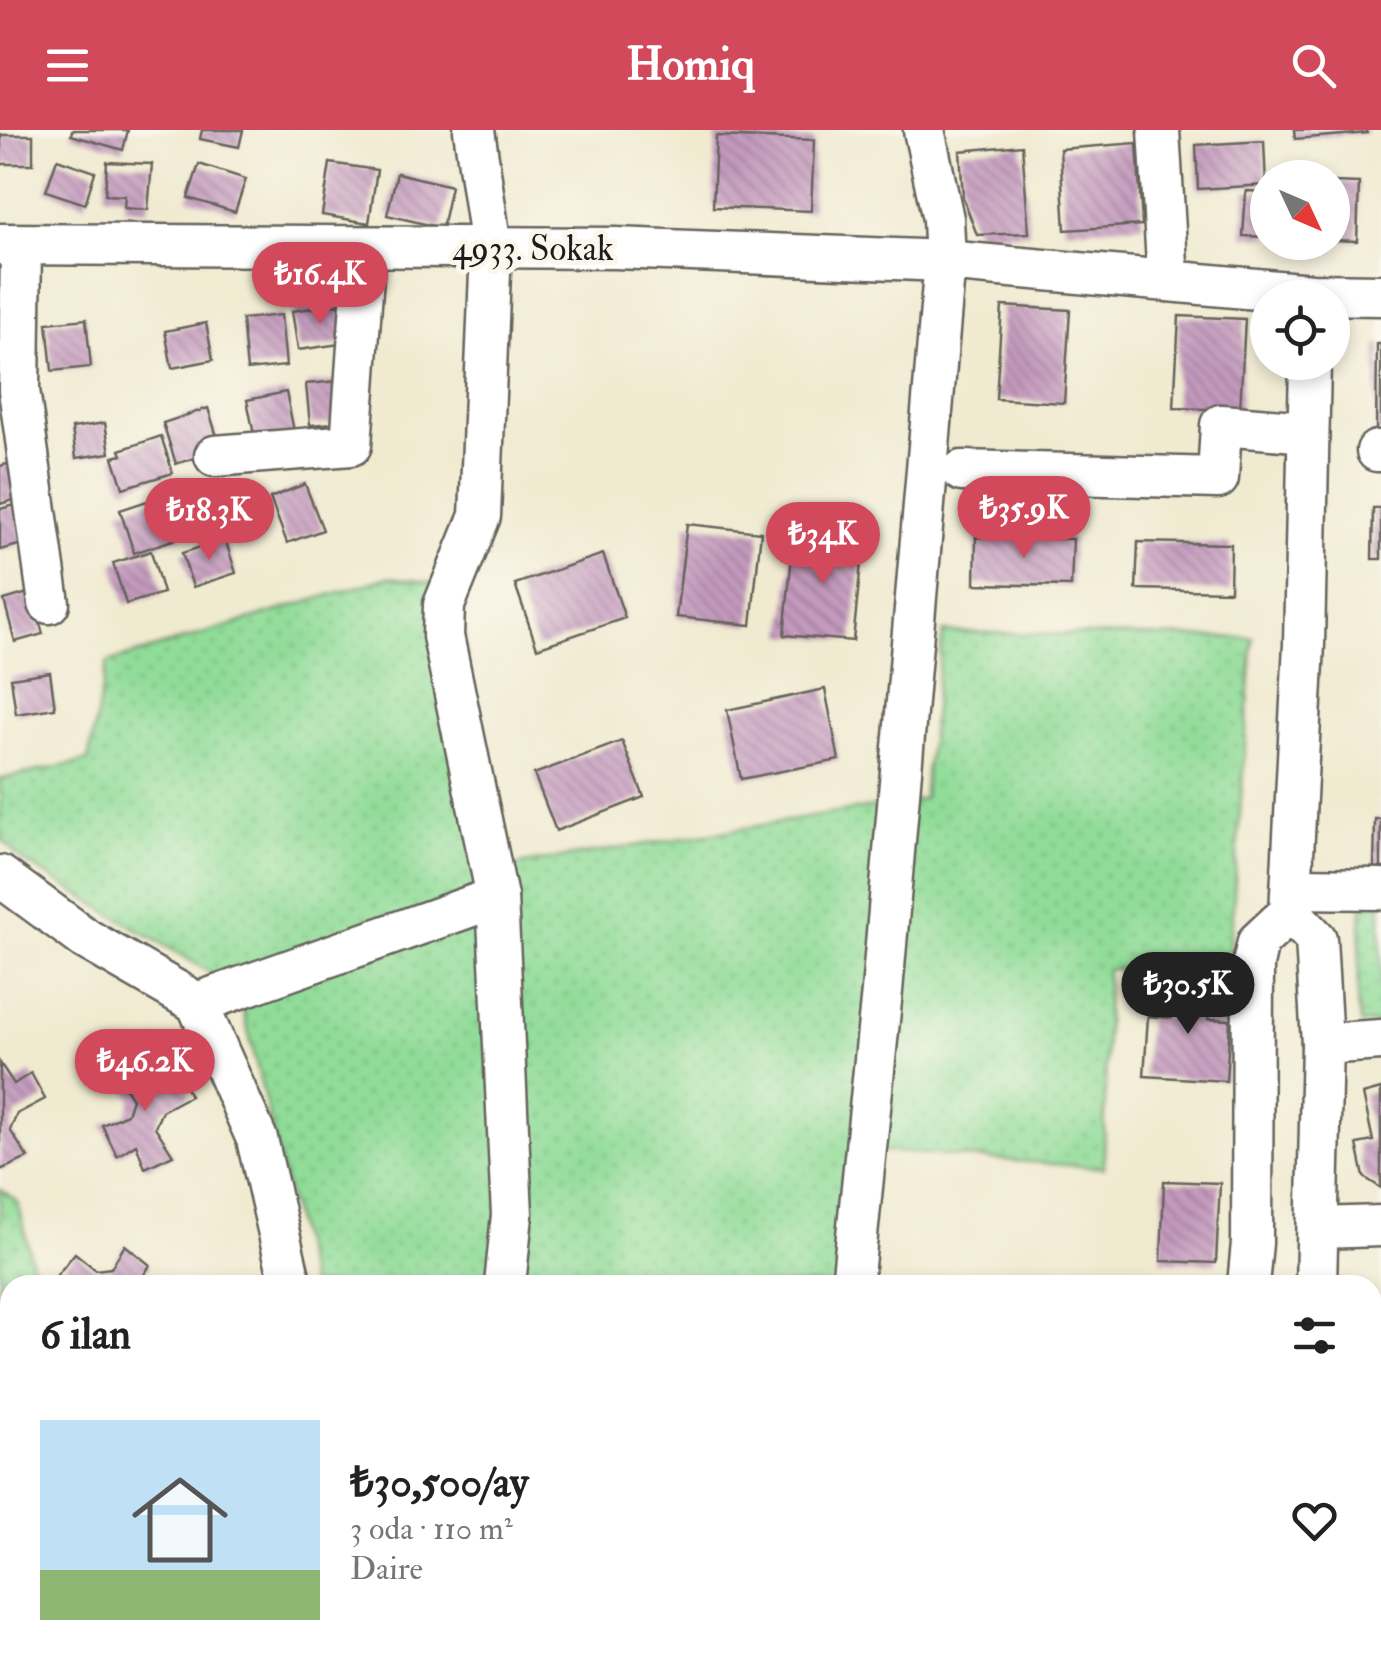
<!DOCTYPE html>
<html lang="tr">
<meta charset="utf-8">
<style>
body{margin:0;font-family:"IM FELL Double Pica",serif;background:#f6f6f6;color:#222;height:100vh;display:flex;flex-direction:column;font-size:38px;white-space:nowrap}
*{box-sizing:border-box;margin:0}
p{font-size:32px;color:#767676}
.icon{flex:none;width:55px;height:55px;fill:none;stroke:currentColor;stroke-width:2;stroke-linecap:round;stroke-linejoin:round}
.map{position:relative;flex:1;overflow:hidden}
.drawer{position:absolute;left:0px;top:1145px;width:1382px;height:392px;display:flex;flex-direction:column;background:#fff;border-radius:30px 30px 0 0;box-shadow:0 5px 15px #0003}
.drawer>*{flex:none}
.needle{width:65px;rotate:134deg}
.buttons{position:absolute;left:1250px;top:30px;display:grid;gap:20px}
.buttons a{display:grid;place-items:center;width:100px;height:100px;border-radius:50%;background:#fff;box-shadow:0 5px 15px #0003;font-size:50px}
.price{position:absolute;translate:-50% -85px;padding:0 22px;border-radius:35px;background:#d1495b;color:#fff;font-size:32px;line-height:65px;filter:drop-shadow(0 2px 5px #0008)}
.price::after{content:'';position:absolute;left:50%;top:60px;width:30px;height:22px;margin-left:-15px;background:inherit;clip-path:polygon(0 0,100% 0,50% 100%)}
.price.selected{background:#222;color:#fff}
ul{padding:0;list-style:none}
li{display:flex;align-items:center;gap:30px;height:250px;padding:0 40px}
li+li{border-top:2px solid #e0e0e0}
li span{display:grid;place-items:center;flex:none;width:280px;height:200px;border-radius:0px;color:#555}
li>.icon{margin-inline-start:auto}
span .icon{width:120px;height:120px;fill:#fffc;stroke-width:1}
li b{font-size:42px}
h2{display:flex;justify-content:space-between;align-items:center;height:120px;padding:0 40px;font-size:42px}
header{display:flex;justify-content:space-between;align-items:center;height:130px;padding:0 40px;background:#d1495b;color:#fff;font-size:45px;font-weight:700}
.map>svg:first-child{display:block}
.grass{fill:url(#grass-dots);stroke:#567c5a;stroke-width:2.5}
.building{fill:url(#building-back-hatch)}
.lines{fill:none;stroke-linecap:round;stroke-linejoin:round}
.minor-casing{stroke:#66645b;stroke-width:45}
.minor{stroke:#fff;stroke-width:40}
.labels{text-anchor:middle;stroke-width:10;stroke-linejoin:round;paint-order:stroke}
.street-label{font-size:35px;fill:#1c1c1c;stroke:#fbf7ec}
</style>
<header><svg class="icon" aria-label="menu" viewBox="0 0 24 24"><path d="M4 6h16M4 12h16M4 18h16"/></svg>Homiq<svg class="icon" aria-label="search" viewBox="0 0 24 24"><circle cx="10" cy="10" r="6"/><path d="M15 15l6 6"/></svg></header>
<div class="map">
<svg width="1381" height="1537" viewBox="0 0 1381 1537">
<defs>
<pattern id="grass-dots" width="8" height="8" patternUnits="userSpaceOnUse" patternTransform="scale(2.5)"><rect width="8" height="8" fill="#90dc98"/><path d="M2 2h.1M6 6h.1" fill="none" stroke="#7cbc82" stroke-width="1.8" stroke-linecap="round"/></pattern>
<pattern id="building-back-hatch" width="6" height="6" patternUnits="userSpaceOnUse" patternTransform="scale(2.5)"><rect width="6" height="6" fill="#c49abe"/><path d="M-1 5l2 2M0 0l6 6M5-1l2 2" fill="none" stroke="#9e7d9a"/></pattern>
</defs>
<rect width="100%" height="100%" fill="#fbf7ec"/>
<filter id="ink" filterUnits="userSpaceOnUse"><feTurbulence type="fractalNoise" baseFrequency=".01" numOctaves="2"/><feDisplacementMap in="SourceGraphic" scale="20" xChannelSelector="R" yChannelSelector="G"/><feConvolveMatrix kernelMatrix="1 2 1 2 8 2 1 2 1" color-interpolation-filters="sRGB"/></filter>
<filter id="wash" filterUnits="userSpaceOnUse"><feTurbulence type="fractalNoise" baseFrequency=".0048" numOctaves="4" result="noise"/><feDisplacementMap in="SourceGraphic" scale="40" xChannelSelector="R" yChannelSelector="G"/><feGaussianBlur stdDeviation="2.25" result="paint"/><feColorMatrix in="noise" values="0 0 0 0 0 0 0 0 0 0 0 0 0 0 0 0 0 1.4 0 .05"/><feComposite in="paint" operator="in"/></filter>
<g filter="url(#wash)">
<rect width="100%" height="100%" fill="#f0ead0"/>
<g class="grass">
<polygon points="389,447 458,456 493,739 923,669 943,502 1253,508 1228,845 1107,839 1104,1038 872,1020 855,1155 310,1155 238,859 21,730 0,707 0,649 88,631 107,533"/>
<polygon points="1381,772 1381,893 1361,894 1357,875 1362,777"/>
<polygon points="0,1059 18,1072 37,1155 10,1155 10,1281 0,1287"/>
<polygon points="335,1528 472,1528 471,1537 245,1537"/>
</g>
<g id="blocks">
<g class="building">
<polygon points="72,0 128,0 123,20 71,5"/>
<polygon points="202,0 243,0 239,17 200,9"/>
<polygon points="1294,0 1367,0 1367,3 1295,9"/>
<rect x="1" y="5" width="32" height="29"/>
<polygon points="716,6 814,10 811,81 713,77"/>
<polygon points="1264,11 1266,55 1198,59 1196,15"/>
<polygon points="1137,13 1142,95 1065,100 1060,19"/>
<polygon points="1022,15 1029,103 977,105 963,68 960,21"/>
<polygon points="57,29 95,42 85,74 46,61"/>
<polygon points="107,32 152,34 148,80 124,78 125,66 105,65"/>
<polygon points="330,33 377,40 369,93 322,85"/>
<polygon points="199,34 246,49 235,82 188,68"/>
<polygon points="397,43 451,56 442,98 387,85"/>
<polygon points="1332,52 1359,53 1357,111 1332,110"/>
<polygon points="1246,61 1268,62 1268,107 1243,106"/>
<polygon points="342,174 347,213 298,220 292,181"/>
<polygon points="1002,176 1070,180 1064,273 996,269"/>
<polygon points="281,185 286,236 247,240 242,189"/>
<polygon points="1179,186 1245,189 1240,280 1174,278"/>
<polygon points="86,189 91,237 52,241 47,193"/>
<polygon points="206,193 213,230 172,238 165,201"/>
<polygon points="1377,214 1381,214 1381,305 1376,305"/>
<polygon points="339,251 344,292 310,295 306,254"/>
<polygon points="286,262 296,311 257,319 247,270"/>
<polygon points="208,278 221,319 176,334 163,293"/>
<polygon points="105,293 110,323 76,328 72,298"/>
<polygon points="161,306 173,343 123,358 113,327 122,325 120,320"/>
<polygon points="15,332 24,367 0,374 0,336"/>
<polygon points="305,354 323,400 287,413 270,368"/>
<polygon points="168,364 182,407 134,423 120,380"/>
<polygon points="23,373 33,411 0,420 0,379"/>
<polygon points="1373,378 1381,378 1381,429 1372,429"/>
<polygon points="687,394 761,402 751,495 676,487"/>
<polygon points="795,395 820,397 819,409 863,413 853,511 784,505"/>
<polygon points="976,407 1073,409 1071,456 975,454"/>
<polygon points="225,409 236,443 193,457 182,423"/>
<polygon points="1138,412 1231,414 1230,461 1136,459"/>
<polygon points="151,421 163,463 126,474 113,433"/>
<polygon points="603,424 625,488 537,518 515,454"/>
<polygon points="31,462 43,504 15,512 4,470"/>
<polygon points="50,542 55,578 16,584 11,548"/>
<polygon points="825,559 839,630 741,649 727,580"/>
<polygon points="622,611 644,667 556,701 534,644"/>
<polygon points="1375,689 1381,689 1381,741 1374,741"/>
<polygon points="1174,847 1211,849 1208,889 1230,890 1226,951 1144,946 1148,886 1172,888"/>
<polygon points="147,932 159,952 177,940 190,966 162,981 155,997 173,1025 145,1038 136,1014 117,1026 102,995 127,984 132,969 118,947"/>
<polygon points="0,933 14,954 31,943 45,969 17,984 10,1000 28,1028 0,1040"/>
<polygon points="1381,959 1381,1058 1364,1047 1357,1014 1373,1011 1363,964"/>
<polygon points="1164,1051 1220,1053 1216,1133 1161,1131"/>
<polygon points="125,1115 150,1135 138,1155 62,1155 53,1150 75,1123 96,1140 111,1138"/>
<polygon points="562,1528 609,1528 610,1537 518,1537"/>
<polygon points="653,1528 751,1528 752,1537 654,1537"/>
</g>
</g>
</g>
<g filter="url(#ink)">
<use href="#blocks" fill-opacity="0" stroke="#66645b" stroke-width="2.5"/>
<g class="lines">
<g class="minor-casing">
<g id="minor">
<polyline points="1159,0 1168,151"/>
<polyline points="0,114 615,118 945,131 943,89 924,0"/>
<polyline points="21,116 19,260 49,473"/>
<polyline points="1377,321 1381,321"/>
<polyline points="215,326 351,315 365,117"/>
<polyline points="962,341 1218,348 1221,295 1308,302"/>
<polyline points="0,746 86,809 197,873 257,1009 291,1155"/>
<polyline points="1292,758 1381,759"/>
<polyline points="497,767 512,1085 505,1155"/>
<polyline points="1290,782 1316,809 1322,914 1316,1155"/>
<polyline points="197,873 497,767 443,506 444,475 480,386 491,118 474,0"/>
<polyline points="1322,914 1381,910"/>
<polyline points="1319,1098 1381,1096"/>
<polyline points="852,1155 882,861 945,131 1312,164 1381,165"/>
<polyline points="1248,1155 1252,1113 1253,834 1258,812 1290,782 1304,514 1310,232"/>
<polyline points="1372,1373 1381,1372"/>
<polyline points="0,1425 10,1440"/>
<polyline points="475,1528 476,1537"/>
<polyline points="22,1537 87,1528"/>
<polyline points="808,1537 809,1528"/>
<polyline points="1245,1537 1246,1528"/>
</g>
</g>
<use href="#minor" class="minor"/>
</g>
</g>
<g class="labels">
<g class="street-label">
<text x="533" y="130">4933. Sokak</text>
</g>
</g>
</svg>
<div class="buttons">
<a><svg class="needle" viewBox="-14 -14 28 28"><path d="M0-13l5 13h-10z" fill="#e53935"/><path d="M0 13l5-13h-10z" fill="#767676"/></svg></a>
<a><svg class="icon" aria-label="locate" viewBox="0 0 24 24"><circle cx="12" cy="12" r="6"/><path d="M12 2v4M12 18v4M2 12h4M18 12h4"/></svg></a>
</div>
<b class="price" style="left:320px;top:197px">₺16.4K</b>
<b class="price" style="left:1024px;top:431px">₺35.9K</b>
<b class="price" style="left:209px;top:433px">₺18.3K</b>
<b class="price" style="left:823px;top:457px">₺34K</b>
<b class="price selected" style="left:1188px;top:907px">₺30.5K</b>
<b class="price" style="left:145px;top:984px">₺46.2K</b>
<section class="drawer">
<h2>6 ilan<svg class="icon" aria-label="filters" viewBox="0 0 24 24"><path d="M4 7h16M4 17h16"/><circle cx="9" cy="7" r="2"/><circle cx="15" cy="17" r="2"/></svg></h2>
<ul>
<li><span style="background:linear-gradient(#bfe0f5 75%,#8fb573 0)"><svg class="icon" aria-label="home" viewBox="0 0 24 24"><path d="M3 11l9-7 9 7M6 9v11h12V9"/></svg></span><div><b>₺30,500/ay</b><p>3 oda · 110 m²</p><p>Daire</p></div><svg class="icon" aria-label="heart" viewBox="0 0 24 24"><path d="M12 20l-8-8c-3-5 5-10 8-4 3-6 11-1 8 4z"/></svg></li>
</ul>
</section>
</div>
